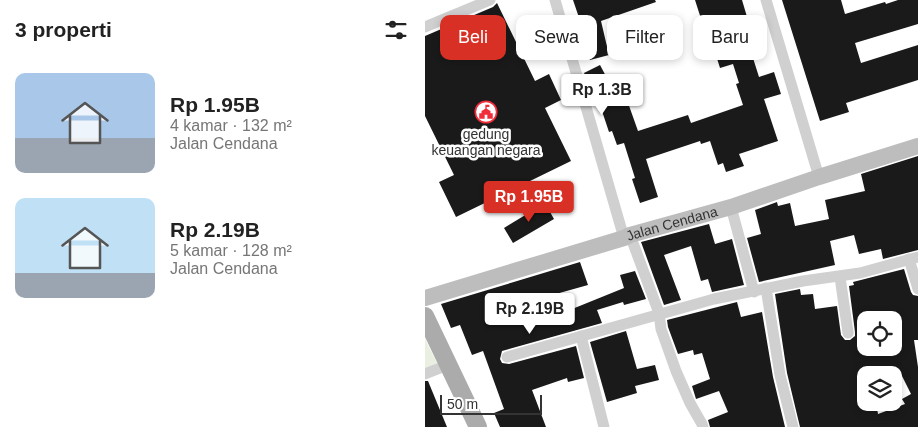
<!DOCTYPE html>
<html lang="id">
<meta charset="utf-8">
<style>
body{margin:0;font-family:Helvetica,sans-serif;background:#f6f6f6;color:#222;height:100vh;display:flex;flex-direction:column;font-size:19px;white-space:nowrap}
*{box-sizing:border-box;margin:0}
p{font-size:16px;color:#767676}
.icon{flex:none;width:28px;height:28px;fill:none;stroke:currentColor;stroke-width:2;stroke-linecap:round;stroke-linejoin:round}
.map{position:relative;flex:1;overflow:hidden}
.details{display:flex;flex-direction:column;background:#fff;width:425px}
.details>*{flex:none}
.hud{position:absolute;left:15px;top:15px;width:402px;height:45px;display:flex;gap:10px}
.fabs{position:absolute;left:432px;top:311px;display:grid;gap:10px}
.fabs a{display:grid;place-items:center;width:45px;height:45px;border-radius:10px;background:#fff;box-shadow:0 2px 8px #0003;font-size:25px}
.scale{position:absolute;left:15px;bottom:12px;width:102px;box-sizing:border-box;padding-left:5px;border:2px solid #333;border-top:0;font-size:14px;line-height:18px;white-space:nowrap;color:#333;-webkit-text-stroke:4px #fff;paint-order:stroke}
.price{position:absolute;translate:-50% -42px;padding:0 11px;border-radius:5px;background:#fff;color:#222;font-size:16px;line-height:32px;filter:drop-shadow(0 1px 2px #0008)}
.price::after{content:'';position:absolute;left:50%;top:30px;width:15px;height:11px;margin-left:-8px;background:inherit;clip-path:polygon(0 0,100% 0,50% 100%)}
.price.on{background:#d93025;color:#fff}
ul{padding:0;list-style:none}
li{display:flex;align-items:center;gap:15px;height:125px;padding:0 15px}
li span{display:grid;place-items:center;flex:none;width:140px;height:100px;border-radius:10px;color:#555}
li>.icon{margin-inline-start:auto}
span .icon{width:60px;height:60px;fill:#fffc;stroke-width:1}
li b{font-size:21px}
h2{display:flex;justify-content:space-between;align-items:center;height:60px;padding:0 15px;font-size:21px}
.chip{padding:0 18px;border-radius:10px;background:#fff;box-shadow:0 2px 8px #0003;font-size:18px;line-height:45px}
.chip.on{background:#d93025;color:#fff}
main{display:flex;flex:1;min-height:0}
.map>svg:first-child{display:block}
.green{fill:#e9f0e1}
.building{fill:#1a1a1a;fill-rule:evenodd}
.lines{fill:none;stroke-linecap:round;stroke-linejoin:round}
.minor{stroke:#d0d0d0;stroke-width:11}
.secondary{stroke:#bdbdbd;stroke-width:16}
.primary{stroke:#ababab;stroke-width:18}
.labels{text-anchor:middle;stroke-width:5;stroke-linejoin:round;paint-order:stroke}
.poi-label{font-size:14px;fill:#333;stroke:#fff}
.street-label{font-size:14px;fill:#333;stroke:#fff}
</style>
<main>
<section class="details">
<h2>3 properti<svg class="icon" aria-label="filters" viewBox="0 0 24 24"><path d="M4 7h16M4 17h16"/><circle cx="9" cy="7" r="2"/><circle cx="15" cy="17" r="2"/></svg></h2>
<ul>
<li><span style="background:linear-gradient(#a9c7e8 65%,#9aa5b1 0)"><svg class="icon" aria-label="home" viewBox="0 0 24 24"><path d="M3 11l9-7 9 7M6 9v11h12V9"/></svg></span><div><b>Rp 1.95B</b><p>4 kamar · 132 m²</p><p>Jalan Cendana</p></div></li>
<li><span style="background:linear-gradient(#bfe0f5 75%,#9aa5b1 0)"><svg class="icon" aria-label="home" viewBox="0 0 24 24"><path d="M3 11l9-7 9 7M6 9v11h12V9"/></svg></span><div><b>Rp 2.19B</b><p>5 kamar · 128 m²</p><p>Jalan Cendana</p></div></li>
</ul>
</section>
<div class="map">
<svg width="493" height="427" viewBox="0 0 493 427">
<rect width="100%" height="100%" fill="#fff"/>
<polygon class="green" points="0,339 14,367 0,373"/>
<g class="building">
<polygon points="148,0 230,0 231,2 176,21 184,55 165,60 160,45 163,44"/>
<polygon points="270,0 317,0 328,37 322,39 334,77 349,72 356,94 339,99 353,141 314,154 319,166 301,172 298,163 293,165 285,141 276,144 275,141 221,159 233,197 215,203 207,179 210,178 199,143 192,145 187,131 184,132 176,108 202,100 213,131 263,115 266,123 318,105 311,84 314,83 308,64 295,68 289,49 286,50"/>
<polygon points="357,0 416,0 420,14 460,2 461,4 473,0 493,0 493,24 430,43 436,63 493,45 493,80 421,103 424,112 395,121"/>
<polygon points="72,3 110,81 124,74 136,100 120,108 146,161 31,217 14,182 29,175 0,116 0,36 68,7"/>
<polygon points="175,65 183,80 166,88 159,73"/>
<polygon points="493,156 493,250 458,259 456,249 434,254 429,235 405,241 410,265 334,282 322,238 336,234 330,210 352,202 353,206 365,203 370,226 404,219 400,200 440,191 436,174"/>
<polygon points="120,203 129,219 88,243 79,228"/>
<polygon points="284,224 290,244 307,239 319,285 287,292 283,279 276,281 266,246 239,255 256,300 239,305 216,242"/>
<polygon points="155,262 163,285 113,299 120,320 199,288 195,275 210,271 221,299 199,305 198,302 172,310 177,323 77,351 75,359 77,363 84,364 151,346 159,378 143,382 142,378 107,390 121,427 75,427 69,413 79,409 58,351 47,355 35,325 26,328 16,304"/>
<path d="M479,269L486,292L488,295L493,296V340H489L493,367V427H375L362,373L350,294L375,289L376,295L388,294L390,309L412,306L416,335L420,340H425L430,336V332L424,286L429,285L428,282ZM441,320H469V348H441ZM474,370L486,394L477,399L480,404L453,414L451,402H441V375H456Z"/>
<polygon points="312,302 316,317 337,312 348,377 360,427 285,427 283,420 303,412 294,391 271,399 267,386 285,379 277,353 269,355 268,350 253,354 243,327 242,320"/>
<polygon points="201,331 212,369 230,365 234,380 210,386 212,393 182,402 165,342"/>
<polygon points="0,381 3,381 22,427 0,427"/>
</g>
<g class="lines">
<g class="minor">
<polyline points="130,0 199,238"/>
<polyline points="341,0 394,177"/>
<polyline points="0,27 65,0"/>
<polyline points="306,207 329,292"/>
<polyline points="205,235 234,313 236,329 251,371 265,403 277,424 278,427"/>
<polyline points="484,259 493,289"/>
<polyline points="415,277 423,333"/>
<polyline points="341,288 355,375 368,427"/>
<polyline points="156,336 179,427"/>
<polyline points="82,357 289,299 378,281 435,273 493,257"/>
<polyline points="0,374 23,365"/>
</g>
<path class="secondary" id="s1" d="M0,298L199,238L205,235L306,207L394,177L493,146"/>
<polyline class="primary" points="0,316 53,427"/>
</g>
<defs>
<g id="civic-ring" transform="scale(1.125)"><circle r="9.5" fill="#fff" stroke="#f22d3a" stroke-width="1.5"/><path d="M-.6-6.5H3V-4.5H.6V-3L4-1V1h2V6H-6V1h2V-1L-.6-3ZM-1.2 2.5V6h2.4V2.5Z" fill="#f22d3a"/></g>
</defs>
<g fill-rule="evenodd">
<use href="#civic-ring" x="61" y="112"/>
</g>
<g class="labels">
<g class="poi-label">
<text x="61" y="139">gedung<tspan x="61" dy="16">keuangan negara</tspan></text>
</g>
<g class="street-label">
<text dy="5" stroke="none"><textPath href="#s1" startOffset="258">Jalan Cendana</textPath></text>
</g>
</g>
</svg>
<div class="fabs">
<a><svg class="icon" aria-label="locate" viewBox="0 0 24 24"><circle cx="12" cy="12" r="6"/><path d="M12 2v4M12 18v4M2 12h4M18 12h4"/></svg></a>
<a><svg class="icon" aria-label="layers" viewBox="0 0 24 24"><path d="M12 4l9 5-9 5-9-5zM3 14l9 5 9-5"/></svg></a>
</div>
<div class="scale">50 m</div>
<b class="price" style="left:177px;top:116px">Rp 1.3B</b>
<b class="price on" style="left:104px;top:223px">Rp 1.95B</b>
<b class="price" style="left:105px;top:335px">Rp 2.19B</b>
<div class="hud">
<a class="chip on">Beli</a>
<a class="chip">Sewa</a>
<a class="chip">Filter</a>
<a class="chip">Baru</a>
</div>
</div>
</main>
